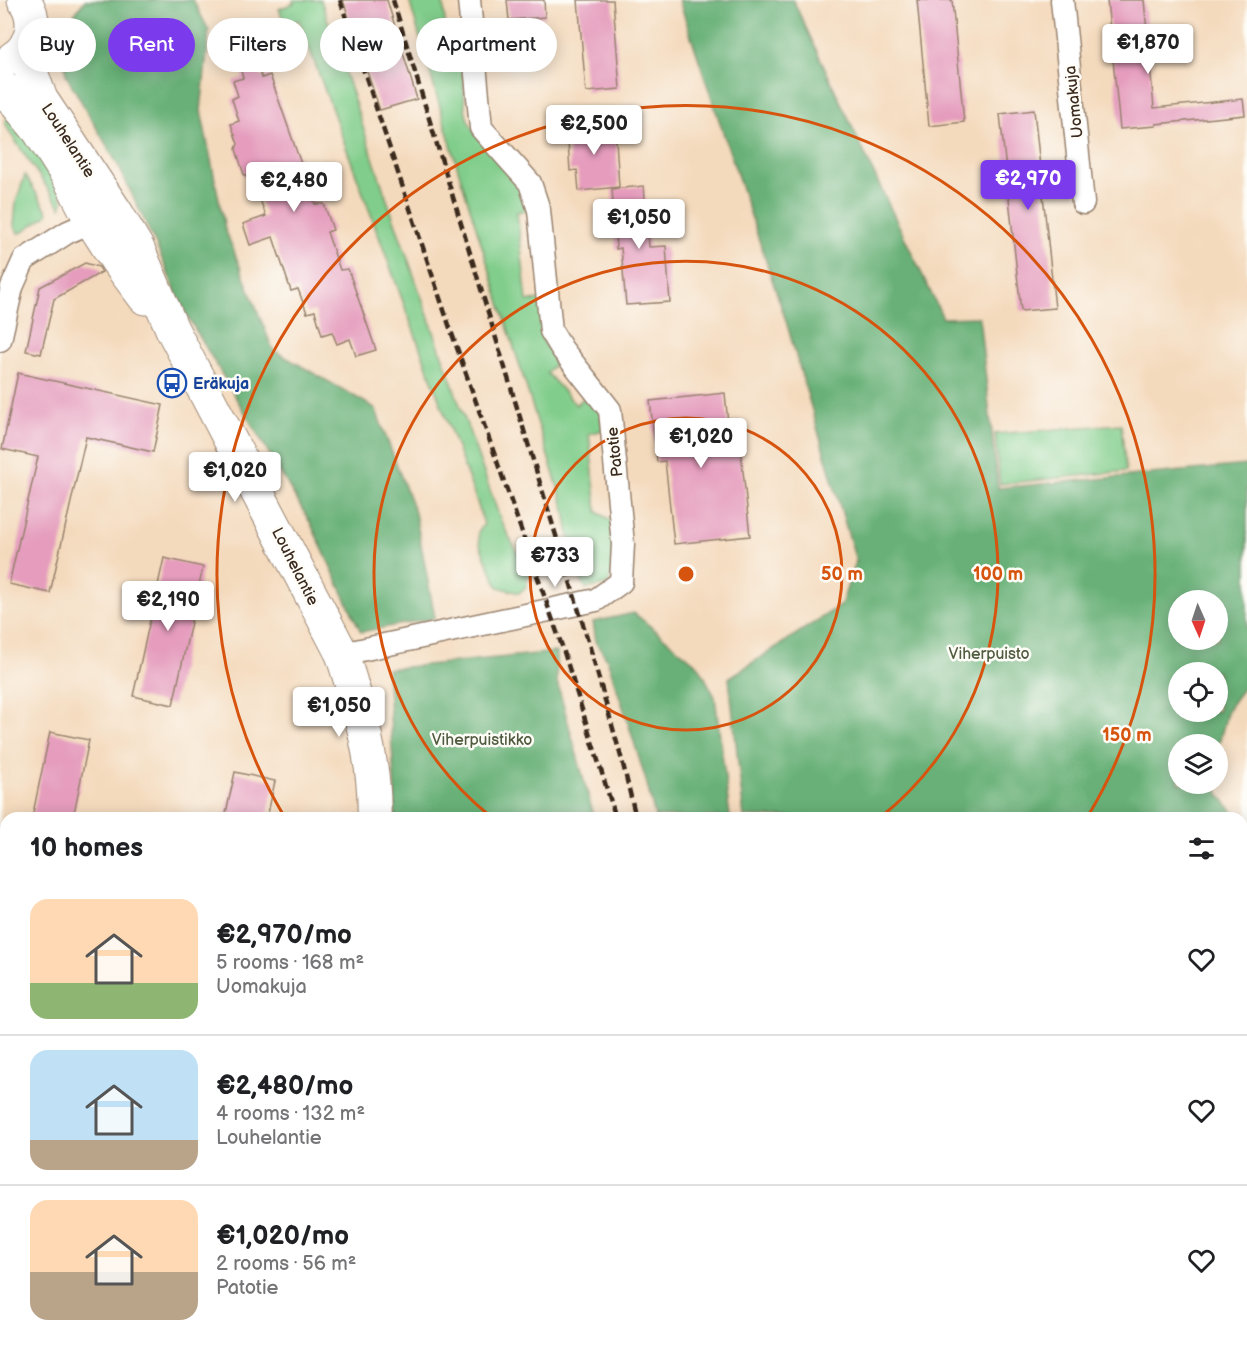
<!DOCTYPE html>
<meta charset="utf-8">
<style>
body{margin:0;font-family:"Balsamiq Sans",sans-serif;background:#f2f2f2;color:#202124;height:100vh;display:flex;flex-direction:column;font-size:22px;white-space:nowrap}
*{box-sizing:border-box;margin:0}
p{font-size:20px;color:#757577}
.icon{flex:none;width:33px;height:33px;fill:none;stroke:currentColor;stroke-width:2;stroke-linecap:round;stroke-linejoin:round}
.map{position:relative;flex:1;overflow:hidden}
.panel{position:absolute;left:0px;top:812px;width:1248px;height:536px;display:flex;flex-direction:column;background:#fff;border-radius:18px 18px 0 0;box-shadow:0 3px 15px #0003}
.panel>*{flex:none}
.top-card{position:absolute;left:18px;top:18px;width:600px;height:54px;display:flex;gap:12px}
.needle{width:39px;rotate:177deg}
.tools{position:absolute;left:1168px;top:590px;display:grid;gap:12px}
.tools a{display:grid;place-items:center;width:60px;height:60px;border-radius:50%;background:#fff;box-shadow:0 3px 15px #0003;font-size:30px}
.price{position:absolute;translate:-50% -51px;padding:0 14px;border-radius:6px;background:#fff;color:#222;font-size:20px;line-height:39px;filter:drop-shadow(0 2px 3px #0008)}
.price::after{content:'';position:absolute;left:50%;top:36px;width:18px;height:14px;margin-left:-9px;background:inherit;clip-path:polygon(0 0,100% 0,50% 100%)}
.price.current{background:#7c3aed;color:#fff}
ul{padding:0;list-style:none}
li{display:flex;align-items:center;gap:18px;height:150px;padding:0 30px}
li+li{border-top:2px solid #e0e0e0}
li span{display:grid;place-items:center;flex:none;width:168px;height:120px;border-radius:18px;color:#555}
li>.icon{margin-inline-start:auto}
span .icon{width:72px;height:72px;fill:#fffc;stroke-width:1}
li b{font-size:26px}
h2{display:flex;justify-content:space-between;align-items:center;height:72px;padding:0 30px;font-size:26px}
.chip{padding:0 21px;border-radius:27px;background:#fff;box-shadow:0 3px 15px #0003;font-size:21px;line-height:54px}
.chip.current{background:#7c3aed;color:#fff}
.map>svg:first-child{display:block}
.green{fill:#81cd8b;stroke:#5e7c54;stroke-width:1.5}
.forest{fill:#68b077;stroke:#526d4a;stroke-width:1.5;fill-rule:evenodd}
.lines{fill:none;stroke-linecap:round;stroke-linejoin:round}
.stream{stroke:#77baec;stroke-width:6}
.building{fill:#e59cbd}
.street-casing{stroke:#98826e;stroke-width:25}
.secondary-casing{stroke:#98826e;stroke-width:35}
.street{stroke:#fff;stroke-width:22}
.secondary{stroke:#fff;stroke-width:33}
.rail{stroke:#3b2a1e;stroke-width:4.5;stroke-dasharray:9 4.5;stroke-linecap:butt}
.ring{fill:none;stroke:#d7540e;stroke-width:3}
.labels{text-anchor:middle;stroke-width:5;stroke-linejoin:round;paint-order:stroke}
.street-label{font-size:16px;fill:#3b2a1e;stroke:#fdfcf7}
.transit-label{font-size:16px;font-weight:bold;fill:#164399;stroke:#fdfcf7;text-anchor:start}
.park-label{font-size:16px;fill:#505b3f;stroke:#fdfcf7}
.centre{fill:#d7540e;stroke:#fdfcf7;stroke-width:3}
.ring-label{font-size:18px;text-anchor:middle;font-weight:bold;fill:#d7540e;stroke:#fdfcf7;stroke-width:5;stroke-linejoin:round;paint-order:stroke}
</style>
<div class="map">
<svg width="1247" height="1346" viewBox="0 0 1247 1346">
<rect width="100%" height="100%" fill="#fdfcf7"/>
<filter id="ink" filterUnits="userSpaceOnUse"><feTurbulence type="fractalNoise" baseFrequency=".0167" numOctaves="2"/><feDisplacementMap in="SourceGraphic" scale="12" xChannelSelector="R" yChannelSelector="G"/><feConvolveMatrix kernelMatrix="1 2 1 2 8 2 1 2 1" color-interpolation-filters="sRGB"/></filter>
<filter id="wash" filterUnits="userSpaceOnUse"><feTurbulence type="fractalNoise" baseFrequency=".008" numOctaves="4" result="noise"/><feDisplacementMap in="SourceGraphic" scale="24" xChannelSelector="R" yChannelSelector="G"/><feGaussianBlur stdDeviation="1.35" result="paint"/><feColorMatrix in="noise" values="0 0 0 0 0 0 0 0 0 0 0 0 0 0 0 0 0 1.4 0 .05"/><feComposite in="paint" operator="in"/></filter>
<g filter="url(#wash)">
<rect width="100%" height="100%" fill="#f4dabd"/>
<g class="green">
<polygon points="293,0 321,0 386,197 501,521 529,575 526,587 519,593 498,587 480,545 478,532 484,524 477,502 299,20 285,24 279,9 294,3"/>
<path d="M409,0H443L449,64H463C464,77 463,110 468,120C483,153 521,173 529,209L517,212L527,301L541,300L544,343L556,362L547,373L576,405L587,395L599,408L603,430L589,434L597,512L611,520L616,560L608,584L586,589L574,567L565,510L461,179Z"/>
<polygon points="8,116 51,162 63,202 61,208 10,133 5,123"/>
<polygon points="25,175 48,212 47,215 19,234 14,226 16,202"/>
<polygon points="1121,424 1126,471 1000,484 995,434"/>
<polygon points="0,1036 6,1037 6,1341 74,1341 70,1346 0,1346"/>
</g>
<g class="forest">
<polygon points="85,0 193,0 209,31 201,111 225,229 273,350 375,408 415,513 435,618 361,632 310,522 183,309 157,247 119,167 66,75 63,30"/>
<path d="M679,0H793L877,180L943,318L979,317L998,488L1247,465V683L1228,709L1218,747V744H1179V783H1216L1219,794L1237,817H744L729,678L841,605L856,561L786,321ZM1179,600H1218V639H1179ZM1179,672H1218V711H1179Z"/>
<polygon points="634,613 699,666 715,697 730,817 655,817 647,784 626,716 607,659 596,642 593,622"/>
<polygon points="556,652 557,682 594,817 395,817 395,794 387,669"/>
<polygon points="1242,824 1247,830 1247,1077 1242,1078"/>
<polygon points="0,1154 6,1156 6,1341 74,1341 70,1346 0,1346"/>
</g>
<g class="lines">
<polyline class="stream" points="1242,1141 1247,1141"/>
</g>
<g id="blocks">
<g class="building">
<polygon points="343,0 387,0 417,99 380,110"/>
<polygon points="507,0 544,0 545,17 509,20"/>
<polygon points="578,0 613,0 620,89 586,92"/>
<polygon points="917,0 952,0 964,122 929,126"/>
<polygon points="1107,0 1144,0 1154,108 1243,99 1245,115 1156,124 1156,126 1120,129"/>
<polygon points="255,61 262,78 270,75 315,204 324,204 333,230 327,232 340,270 348,269 376,350 356,356 350,339 337,344 332,332 322,335 315,311 307,313 298,289 291,291 273,237 250,245 243,224 266,216 253,180 244,175 236,149 238,144 231,124 239,121 232,99 238,96 233,81 243,78 240,67"/>
<polygon points="1034,110 1055,308 1021,311 1000,114"/>
<polygon points="615,124 619,187 579,191 577,170 570,171 567,128"/>
<polygon points="644,186 649,247 666,246 670,302 626,305 621,248 616,249 612,189"/>
<polygon points="85,263 99,267 102,272 54,299 41,354 26,351 40,287"/>
<polygon points="18,373 163,405 153,452 86,437 50,593 9,584 38,457 2,449"/>
<polygon points="725,393 731,453 741,452 750,536 674,544 665,461 657,462 650,401"/>
<polygon points="164,558 203,567 173,705 133,696"/>
<polygon points="50,732 89,740 73,818 32,818"/>
<polygon points="235,772 275,781 267,818 225,818"/>
</g>
</g>
</g>
<g filter="url(#ink)">
<use href="#blocks" fill-opacity="0" stroke="#98826e" stroke-width="1.5"/>
<g class="lines">
<g class="street-casing">
<g id="street">
<polyline points="1062,0 1083,203"/>
<polyline points="0,340 12,287 24,260 68,232 103,217"/>
<polyline points="342,654 596,600 621,582 623,544 610,410 562,349 551,331 539,210 530,183 481,128 469,0"/>
<polyline points="1242,1250 1247,1259"/>
<polyline points="860,1341 862,1346"/>
<polyline points="454,1346 459,1341"/>
</g>
</g>
<g class="secondary-casing">
<g id="secondary">
<path d="M27,43V61L41,99L116,212L138,249L172,329L342,654C359,707 376,762 374,818"/>
<path d="M13,58C33,46 38,19 24,0"/>
<polyline points="0,84 39,131 69,178 92,222 117,261 145,298"/>
<polyline points="124,1346 127,1341"/>
</g>
</g>
<use href="#street" class="street"/>
<use href="#secondary" class="secondary"/>
<g class="rail">
<polyline points="340,0 450,328 563,649 616,818"/>
<polyline points="393,0 589,644 623,764 636,818"/>
<polyline points="691,1341 691,1346"/>
<polyline points="707,1341 708,1346"/>
</g>
</g>
</g>
<g class="ring">
<circle cx="686" cy="574" r="156"/>
<path d="M490 816A312 312 0 1 1 882 816"/>
<path d="M284 816A469 469 0 1 1 1088 816"/>
</g>
<defs>
<g id="bus-ring" transform="scale(1.5)"><circle r="9.5" fill="#fdfcf7" stroke="#1a4fb4" stroke-width="1.5"/><path d="M-5-6H5V4H4V6H2V4H-2V6H-4V4H-5ZM-3.5-4V0h7V-4ZM-3.5 1.2v1.5H-2V1.2ZM2 1.2v1.5H3.5V1.2Z" fill="#1a4fb4"/></g>
</defs>
<g fill-rule="evenodd">
<use href="#bus-ring" x="172" y="383"/>
</g>
<g class="labels">
<g class="street-label">
<text transform="translate(1073 102) rotate(-96)" y="6">Uomakuja</text>
<text transform="translate(69 140) rotate(57)" y="6">Louhelantie</text>
<text transform="translate(614 452) rotate(-96)" y="6">Patotie</text>
<text transform="translate(296 566) rotate(63)" y="6">Louhelantie</text>
</g>
<g class="transit-label">
<text x="193" y="389">Eräkuja</text>
</g>
<g class="park-label">
<text x="989" y="659">Viherpuisto</text>
<text x="482" y="745">Viherpuistikko</text>
</g>
</g>
<circle cx="686" cy="574" r="9" class="centre"/>
<g class="ring-label">
<text x="842" y="580">50 m</text>
<text x="998" y="580">100 m</text>
<text x="1127" y="741">150 m</text>
</g>
</svg>
<div class="tools">
<a><svg class="needle" viewBox="-14 -14 28 28"><path d="M0-13l5 13h-10z" fill="#e53935"/><path d="M0 13l5-13h-10z" fill="#757577"/></svg></a>
<a><svg class="icon" aria-label="locate" viewBox="0 0 24 24"><circle cx="12" cy="12" r="6"/><path d="M12 2v4M12 18v4M2 12h4M18 12h4"/></svg></a>
<a><svg class="icon" aria-label="layers" viewBox="0 0 24 24"><path d="M12 4l9 5-9 5-9-5zM3 14l9 5 9-5"/></svg></a>
</div>
<b class="price" style="left:1148px;top:75px">€1,870</b>
<b class="price" style="left:594px;top:156px">€2,500</b>
<b class="price current" style="left:1028px;top:211px">€2,970</b>
<b class="price" style="left:294px;top:213px">€2,480</b>
<b class="price" style="left:639px;top:250px">€1,050</b>
<b class="price" style="left:701px;top:469px">€1,020</b>
<b class="price" style="left:235px;top:503px">€1,020</b>
<b class="price" style="left:555px;top:588px">€733</b>
<b class="price" style="left:168px;top:632px">€2,190</b>
<b class="price" style="left:339px;top:738px">€1,050</b>
<div class="top-card">
<a class="chip">Buy</a>
<a class="chip current">Rent</a>
<a class="chip">Filters</a>
<a class="chip">New</a>
<a class="chip">Apartment</a>
</div>
<section class="panel">
<h2>10 homes<svg class="icon" aria-label="filters" viewBox="0 0 24 24"><path d="M4 7h16M4 17h16"/><circle cx="9" cy="7" r="2"/><circle cx="15" cy="17" r="2"/></svg></h2>
<ul>
<li><span style="background:linear-gradient(#ffd9b3 70%,#8fb573 0)"><svg class="icon" aria-label="home" viewBox="0 0 24 24"><path d="M3 11l9-7 9 7M6 9v11h12V9"/></svg></span><div><b>€2,970/mo</b><p>5 rooms · 168 m²</p><p>Uomakuja</p></div><svg class="icon" aria-label="heart" viewBox="0 0 24 24"><path d="M12 20l-8-8c-3-5 5-10 8-4 3-6 11-1 8 4z"/></svg></li>
<li><span style="background:linear-gradient(#bfe0f5 75%,#b9a48a 0)"><svg class="icon" aria-label="home" viewBox="0 0 24 24"><path d="M3 11l9-7 9 7M6 9v11h12V9"/></svg></span><div><b>€2,480/mo</b><p>4 rooms · 132 m²</p><p>Louhelantie</p></div><svg class="icon" aria-label="heart" viewBox="0 0 24 24"><path d="M12 20l-8-8c-3-5 5-10 8-4 3-6 11-1 8 4z"/></svg></li>
<li><span style="background:linear-gradient(#ffd9b3 60%,#b9a48a 0)"><svg class="icon" aria-label="home" viewBox="0 0 24 24"><path d="M3 11l9-7 9 7M6 9v11h12V9"/></svg></span><div><b>€1,020/mo</b><p>2 rooms · 56 m²</p><p>Patotie</p></div><svg class="icon" aria-label="heart" viewBox="0 0 24 24"><path d="M12 20l-8-8c-3-5 5-10 8-4 3-6 11-1 8 4z"/></svg></li>
</ul>
</section>
</div>
